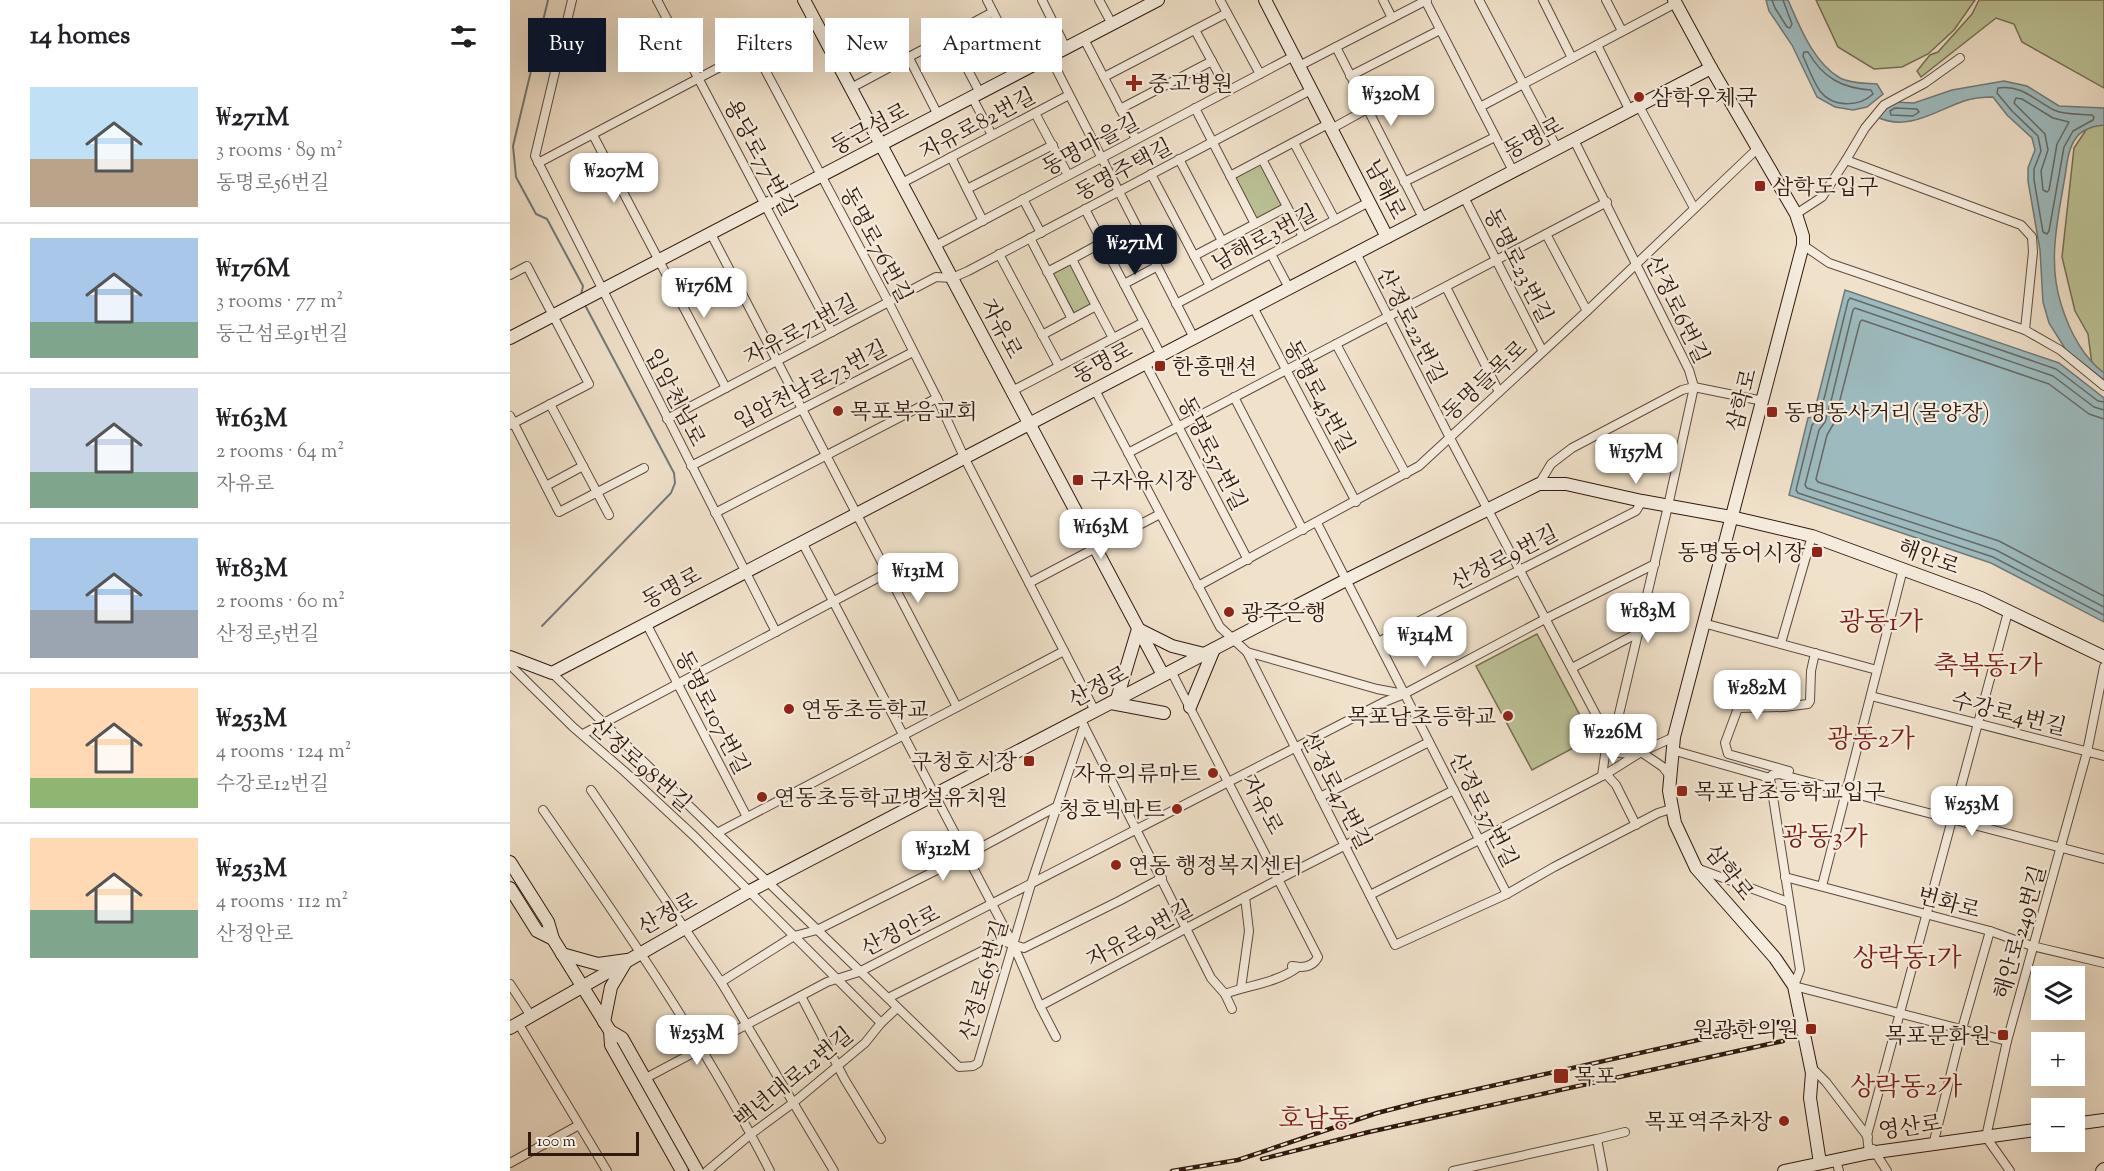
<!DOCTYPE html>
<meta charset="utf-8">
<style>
body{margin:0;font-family:"Sorts Mill Goudy","Noto Serif KR",serif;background:#f6f6f6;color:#202124;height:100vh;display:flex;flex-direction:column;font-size:22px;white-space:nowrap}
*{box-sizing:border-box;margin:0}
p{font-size:20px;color:#757577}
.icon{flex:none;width:33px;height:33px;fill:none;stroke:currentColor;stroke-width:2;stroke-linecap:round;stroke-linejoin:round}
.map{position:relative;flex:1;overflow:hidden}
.sheet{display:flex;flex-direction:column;background:#fff;width:510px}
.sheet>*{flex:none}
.banner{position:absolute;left:18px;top:18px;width:570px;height:54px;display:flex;gap:12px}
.tools{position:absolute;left:1521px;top:966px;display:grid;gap:12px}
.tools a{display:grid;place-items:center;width:54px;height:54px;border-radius:0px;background:#fff;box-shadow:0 6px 24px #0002;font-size:30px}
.scale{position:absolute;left:18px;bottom:15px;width:111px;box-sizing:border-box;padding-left:6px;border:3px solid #30190e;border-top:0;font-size:16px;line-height:21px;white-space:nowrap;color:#30190e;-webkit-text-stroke:4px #f5ecdd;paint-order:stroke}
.price{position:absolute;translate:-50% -51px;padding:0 14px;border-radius:12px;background:#fff;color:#222;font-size:20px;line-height:39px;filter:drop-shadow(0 2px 3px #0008)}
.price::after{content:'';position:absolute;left:50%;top:36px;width:18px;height:14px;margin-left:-9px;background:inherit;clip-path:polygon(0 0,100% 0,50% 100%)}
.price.selected{background:#111827;color:#fff}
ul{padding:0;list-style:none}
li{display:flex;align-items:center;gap:18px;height:150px;padding:0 30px}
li+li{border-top:2px solid #e0e0e0}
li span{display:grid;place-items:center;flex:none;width:168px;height:120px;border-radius:0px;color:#555}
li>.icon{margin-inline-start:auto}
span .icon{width:72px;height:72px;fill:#fffc;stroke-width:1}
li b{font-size:26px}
h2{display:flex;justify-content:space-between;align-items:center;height:72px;padding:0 30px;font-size:26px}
.pill{padding:0 21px;border-radius:0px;background:#fff;box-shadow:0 6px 24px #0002;font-size:21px;line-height:54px}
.pill.selected{background:#111827;color:#fff}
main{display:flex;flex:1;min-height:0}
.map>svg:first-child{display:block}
.green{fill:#bbc296;stroke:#766e52;stroke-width:1.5}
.water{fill:#9dbbbf;stroke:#717a78;stroke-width:1.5}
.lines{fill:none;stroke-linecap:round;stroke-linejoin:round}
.shore{stroke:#666a66;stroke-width:1.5}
.stream{stroke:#717a78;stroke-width:2}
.street-casing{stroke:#604b3d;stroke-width:10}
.secondary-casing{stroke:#30190e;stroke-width:14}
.street{stroke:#f5ecdd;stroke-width:8}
.secondary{stroke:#f5ecdd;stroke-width:12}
.rail-casing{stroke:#30190e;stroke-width:4.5}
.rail{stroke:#f5ecdd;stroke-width:2;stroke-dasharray:7;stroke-linecap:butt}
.poi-dot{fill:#8f2418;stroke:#f5ecdd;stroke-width:2}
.labels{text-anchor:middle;stroke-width:4.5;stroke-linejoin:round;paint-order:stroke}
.poi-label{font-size:22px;fill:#30190e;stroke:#f5ecdd;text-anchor:start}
.street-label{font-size:22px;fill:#30190e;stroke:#f5ecdd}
.quarter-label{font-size:26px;fill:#7a1f14;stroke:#f5ecdd}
</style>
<main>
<section class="sheet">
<h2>14 homes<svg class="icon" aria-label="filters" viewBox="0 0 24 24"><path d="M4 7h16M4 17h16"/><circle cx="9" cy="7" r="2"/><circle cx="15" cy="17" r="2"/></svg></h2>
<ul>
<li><span style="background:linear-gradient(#bfe0f5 60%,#b9a48a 0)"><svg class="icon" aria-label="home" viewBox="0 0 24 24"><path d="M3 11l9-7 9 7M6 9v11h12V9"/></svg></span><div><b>₩271M</b><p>3 rooms · 89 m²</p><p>동명로56번길</p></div></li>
<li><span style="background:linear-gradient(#a9c7e8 70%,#7fa58c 0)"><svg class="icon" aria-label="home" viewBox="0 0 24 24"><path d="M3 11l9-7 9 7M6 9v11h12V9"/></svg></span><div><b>₩176M</b><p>3 rooms · 77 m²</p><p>둥근섬로91번길</p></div></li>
<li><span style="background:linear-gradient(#c9d6e8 70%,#7fa58c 0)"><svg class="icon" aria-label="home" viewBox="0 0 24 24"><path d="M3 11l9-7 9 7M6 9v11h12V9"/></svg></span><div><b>₩163M</b><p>2 rooms · 64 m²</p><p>자유로</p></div></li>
<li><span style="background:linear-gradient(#a9c7e8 60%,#9aa5b1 0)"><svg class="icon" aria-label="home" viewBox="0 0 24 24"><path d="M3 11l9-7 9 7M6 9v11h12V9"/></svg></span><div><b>₩183M</b><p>2 rooms · 60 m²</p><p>산정로5번길</p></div></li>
<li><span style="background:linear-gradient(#ffd9b3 75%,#8fb573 0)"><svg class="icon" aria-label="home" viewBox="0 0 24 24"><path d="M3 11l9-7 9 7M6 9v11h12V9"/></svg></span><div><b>₩253M</b><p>4 rooms · 124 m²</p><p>수강로12번길</p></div></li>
<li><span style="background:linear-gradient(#ffd9b3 60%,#7fa58c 0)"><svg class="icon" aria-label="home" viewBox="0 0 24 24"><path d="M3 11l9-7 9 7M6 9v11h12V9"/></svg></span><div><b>₩253M</b><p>4 rooms · 112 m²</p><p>산정안로</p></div></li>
</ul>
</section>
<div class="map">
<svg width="1594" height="1171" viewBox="0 0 1594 1171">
<rect width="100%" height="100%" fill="#f0e1ca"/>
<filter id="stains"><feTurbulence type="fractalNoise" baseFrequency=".00333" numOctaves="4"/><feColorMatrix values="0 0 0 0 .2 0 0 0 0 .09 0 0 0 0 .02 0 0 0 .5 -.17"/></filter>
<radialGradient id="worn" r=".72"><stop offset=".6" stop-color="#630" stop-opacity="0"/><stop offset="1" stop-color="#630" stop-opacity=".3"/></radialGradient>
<g class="green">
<polygon points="1306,0 1465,0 1444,30 1418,54 1392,67 1364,69 1328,47"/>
<polygon points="1469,0 1594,0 1594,88 1512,42 1504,24 1486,18 1411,77 1407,71 1420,55 1428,52 1462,14"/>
<polygon points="1594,110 1594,374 1582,365 1578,334 1565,311 1552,257 1564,148 1576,130"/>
<polygon points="751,162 774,205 746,220 723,177"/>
<polygon points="561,262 583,305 565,315 542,272"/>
<polygon points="1027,634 1082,738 1022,770 966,666"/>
</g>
<g class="water">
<path d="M1256,0H1278C1290,27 1303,62 1330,78C1341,84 1356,83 1367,84L1373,94L1357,107L1343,110L1325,107L1307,97L1282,45L1259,11Z"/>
<path d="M1494,81L1517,86L1549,106L1594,108V125C1584,126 1572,129 1566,138C1557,150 1557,167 1554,182C1547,222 1538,264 1551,304C1559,330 1573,357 1594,373V380L1556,350L1539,323L1533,302L1530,250L1518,181V168L1525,150L1522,138L1497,115L1483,97C1473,97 1463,98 1454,101C1425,111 1398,132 1367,117L1383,102L1404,103L1442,90Z"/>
<polygon points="1335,290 1549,363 1594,398 1594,622 1481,563 1279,495 1298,418 1303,417"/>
</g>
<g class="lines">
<g class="shore">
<polyline points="1262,0 1265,8 1277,27 1280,28 1282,24 1273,0"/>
<path d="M1294,52H1298C1313,78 1332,88 1361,90L1363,94C1349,107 1323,108 1310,91C1303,81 1298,67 1293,56Z"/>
<path d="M1488,88C1511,84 1526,101 1544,110C1554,115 1571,114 1582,115L1584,117L1583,120L1563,131L1554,147L1539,231L1537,234L1533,232L1524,180V169L1531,151L1528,136L1502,111L1487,93Z"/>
<polygon points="1506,98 1512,99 1543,118 1559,122 1547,144 1539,190 1537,192 1533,190 1531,171 1538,150 1535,134 1504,103"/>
<polygon points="1385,108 1407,109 1409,112 1403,116 1381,115 1380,111"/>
<polyline points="1594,402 1588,401 1546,369 1340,298 1338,301 1315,395 1308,419 1302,425 1286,490 1288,493 1483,557 1594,615"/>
<polyline points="1594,410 1584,407 1543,376 1345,308 1343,310 1322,397 1315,422 1309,430 1295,485 1297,488 1486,550 1594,607"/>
<polyline points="1594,419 1579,414 1539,384 1352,320 1350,322 1324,423 1317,435 1306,479 1308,482 1489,541 1594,596"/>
</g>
<g class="stream">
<polyline points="38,0 3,146 6,177 26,214 37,219 73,286 71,295"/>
<polyline points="32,626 161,493 165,483 164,473 75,305"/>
</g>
<g class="street-casing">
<g id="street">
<polyline points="62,0 25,156 266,632"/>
<polyline points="147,0 322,332"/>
<polyline points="477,0 513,71"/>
<polyline points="532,0 556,48"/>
<polyline points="589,0 602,24"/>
<polyline points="710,0 750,74"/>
<polyline points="873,0 882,18"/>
<polyline points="915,0 1003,171"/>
<polyline points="969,0 1047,148"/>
<polyline points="1033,0 1062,58"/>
<polyline points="1096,0 1112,31"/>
<polyline points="685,30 718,91"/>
<polyline points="440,36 470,93"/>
<polyline points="574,39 626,139"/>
<polyline points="1087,45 1120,111"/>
<polyline points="826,47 913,218"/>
<polyline points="540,57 684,338"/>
<polyline points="399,58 428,115"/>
<polyline points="789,66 917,0"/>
<polyline points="840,76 930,30"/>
<polyline points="594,77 717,13"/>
<polyline points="341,88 483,12"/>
<polyline points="462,97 482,135"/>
<polyline points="1129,106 1184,208"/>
<polyline points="970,107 1166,3"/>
<polyline points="685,108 745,224"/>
<polyline points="610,109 702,61"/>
<polyline points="525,113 558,175"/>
<polyline points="821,129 857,109"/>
<polyline points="83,135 216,388"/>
<polyline points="1064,140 1179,370 1184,387 1158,506 1105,731 1095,755 1092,776"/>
<polyline points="784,143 825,220"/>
<polyline points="441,157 473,221"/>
<polyline points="669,159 712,241"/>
<polyline points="752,159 793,237"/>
<polyline points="1336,160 1355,128 1374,105 1415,83 1450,58"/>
<polyline points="28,163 244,49 379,303 427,398 454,457 585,711"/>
<polyline points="641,174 700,286"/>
<polyline points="720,176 818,124"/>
<polyline points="894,182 985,137"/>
<polyline points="392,183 559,95"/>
<polyline points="457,189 543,145"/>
<polyline points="954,197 1032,350"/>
<polyline points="513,199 531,233"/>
<polyline points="575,209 651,355"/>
<polyline points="1286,214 1312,197 1336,160 1511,225 1522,237 1523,252 1515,330"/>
<polyline points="201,234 447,707"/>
<polyline points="1036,234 1077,311"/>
<polyline points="520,238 562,319"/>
<polyline points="1293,245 1319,263 1515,330 1550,350 1594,386"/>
<polyline points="425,246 784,56"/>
<polyline points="846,253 940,438 1103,747 1108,753 1127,754"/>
<polyline points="489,254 549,366"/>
<polyline points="761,254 779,288"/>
<polyline points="684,256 777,207"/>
<polyline points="537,272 562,259"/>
<polyline points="0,275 17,266 79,384 0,425"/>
<polyline points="614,284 646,267"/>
<polyline points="936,287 989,392"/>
<polyline points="666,304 859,202"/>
<polyline points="586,306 603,338"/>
<polyline points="743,307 846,502"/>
<polyline points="532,335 586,306 562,259 593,242"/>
<polyline points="826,344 896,474"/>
<polyline points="635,363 738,560"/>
<polyline points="585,390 710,627 737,652 867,689 894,694"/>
<polyline points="502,391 634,322"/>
<polyline points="724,397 793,530"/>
<polyline points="40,404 99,515"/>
<polyline points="0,416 49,512 134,468"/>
<polyline points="157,419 426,277 442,278 458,271 801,90"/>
<polyline points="618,453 1097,202"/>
<polyline points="181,466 403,352"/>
<polyline points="1029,484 1041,464 1062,448 1172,390 1184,387 1253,401"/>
<polyline points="36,486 73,466"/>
<polyline points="205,513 427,398"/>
<polyline points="807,523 997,894"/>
<polyline points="292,542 503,944 530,1006 546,1037"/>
<polyline points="519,583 650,514"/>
<polyline points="688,586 909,466 1077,311 1247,149"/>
<polyline points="136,623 237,817"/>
<polyline points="1193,623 1367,670"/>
<polyline points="868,642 1126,511 1132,501"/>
<polyline points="1271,643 1302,536"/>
<polyline points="737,652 885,945 997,894 1044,867 1148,813 1161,809"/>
<polyline points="0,665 63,727 114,771 184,836 371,1023"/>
<polyline points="1062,668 1128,633"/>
<path d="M661,671L808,957C803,967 792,968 782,966"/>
<polyline points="42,673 449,1067 463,1066 468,1063 521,884 574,726 570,719"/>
<polyline points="1361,696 1594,756"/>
<polyline points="574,726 701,978 715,994 722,1009"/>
<polyline points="73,734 377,573"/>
<polyline points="1162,750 1260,778"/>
<polyline points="1131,752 1153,767 1159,775"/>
<polyline points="1279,771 1218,754 1215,743 1228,708 1274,707 1298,704 1300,701 1301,671 1305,653"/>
<polyline points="1096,774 1106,785 1126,825"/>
<polyline points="1260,778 1290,970 1284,986 1497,1041"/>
<polyline points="1260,778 1262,775 1269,774 1594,859"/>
<polyline points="81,790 211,982 324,1171"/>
<polyline points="810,797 919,742"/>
<path d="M33,810C114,927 195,1044 260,1171"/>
<polyline points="207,833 554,651"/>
<polyline points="1189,869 1278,902"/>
<polyline points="1275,877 1480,931 1522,946 1594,963"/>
<polyline points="1312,886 1393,569"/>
<polyline points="860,895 969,840 1096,774 1131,752 1164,737"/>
<polyline points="211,982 284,936 307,930 455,856 546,807"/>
<polyline points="0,984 21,1016"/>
<polyline points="731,988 739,931 735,897"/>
<path d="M715,994C739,985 767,983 788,967"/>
<polyline points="291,996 335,1080 371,1139"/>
<polyline points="378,998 492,941 514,948 609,901 652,878"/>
<polyline points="530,1006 769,879 944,790"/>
<polyline points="8,1023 97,1171"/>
<polyline points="1302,1068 1316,1082 1358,1137"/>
<polyline points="134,1079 317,982 349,972 874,702 894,694 1035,619 1145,564"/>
<polyline points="1087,1139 1115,1132"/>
<polyline points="1423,1145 1452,1029 1480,931"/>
<polyline points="1363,1149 1377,1171"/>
<polyline points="1359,1153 1357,1135 1498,612"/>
<polyline points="1326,1160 1329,1171"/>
<polyline points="0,1163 69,1125"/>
<polyline points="197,1171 241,1134 283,1103 355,1043 371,1023 387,1008"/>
<polyline points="943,1171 1087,1139 1093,1171"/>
<polyline points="1500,1171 1476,1137 1497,1041 1577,752 1594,667"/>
</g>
</g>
<g class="secondary-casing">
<g id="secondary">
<polyline points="294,0 653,675"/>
<polyline points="755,0 877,237"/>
<polyline points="1164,0 1201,68 1286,214 1293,236 1293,245 1164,737 1159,791 1165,823 1186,868 1265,958 1284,986 1302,1073 1300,1098 1310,1163"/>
<polyline points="0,338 648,0"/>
<polyline points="0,657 42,673 1201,68"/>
<polyline points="607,699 628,629 662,646 694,654"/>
<polyline points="601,703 654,713"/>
<polyline points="680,707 704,649"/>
<polyline points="0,862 38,922 43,939 100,1031 101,1045 172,1171"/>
<polyline points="0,888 27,931 43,939"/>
<polyline points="52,954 88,964 117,960 101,987 94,1022"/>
<polyline points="0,1028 238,892 836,580 1029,484 1056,484 1132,501 1221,517 1302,536 1471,598 1594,657"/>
<polyline points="100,1031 112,1038 187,1171"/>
<polyline points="1564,1124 1594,1120"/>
<polyline points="1274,1171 1359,1153 1532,1129"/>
<polyline points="1592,1171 1594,1169"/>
</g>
</g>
<use href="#street" class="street"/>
<use href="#secondary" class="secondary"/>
<g class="rail-casing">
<g id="rail">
<polyline points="752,1159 859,1132 1273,1041"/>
<polyline points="662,1171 728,1160 867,1113 914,1101 1269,1022"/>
</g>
</g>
<use href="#rail" class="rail"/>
</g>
<g class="poi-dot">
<path d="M621 74h6v6h6v6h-6v6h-6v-6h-6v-6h6z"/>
<circle cx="1129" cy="97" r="6"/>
<rect x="1244" y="180" width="12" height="12" rx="3"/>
<rect x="644" y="360" width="12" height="12" rx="3"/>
<circle cx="328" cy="411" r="6"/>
<rect x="1256" y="406" width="12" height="12" rx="3"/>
<rect x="562" y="474" width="12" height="12" rx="3"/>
<rect x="1301" y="546" width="12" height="12" rx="3"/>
<circle cx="719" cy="612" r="6"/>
<circle cx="279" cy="709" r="6"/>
<circle cx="998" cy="716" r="6"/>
<rect x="513" y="755" width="12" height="12" rx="3"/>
<circle cx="703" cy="773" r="6"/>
<rect x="1166" y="785" width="12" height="12" rx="3"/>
<circle cx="252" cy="797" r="6"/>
<circle cx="667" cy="809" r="6"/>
<circle cx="606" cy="865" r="6"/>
<rect x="1295" y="1023" width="12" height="12" rx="3"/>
<rect x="1487" y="1029" width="12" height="12" rx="3"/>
<rect x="1043" y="1068" width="16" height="16" rx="3"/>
<circle cx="1274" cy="1121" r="6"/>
</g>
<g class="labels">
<g class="poi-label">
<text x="638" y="91">중고병원</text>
<text x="1141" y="105">삼학우체국</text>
<text x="1262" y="194">삼학도입구</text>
<text x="662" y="374">한흥맨션</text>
<text x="340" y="419">목포복음교회</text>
<text x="1274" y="420">동명동사거리(물양장)</text>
<text x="580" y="488">구자유시장</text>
<text x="1295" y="560" text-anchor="end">동명동어시장</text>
<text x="731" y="620">광주은행</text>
<text x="291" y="717">연동초등학교</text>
<text x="986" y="724" text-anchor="end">목포남초등학교</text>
<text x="507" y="769" text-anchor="end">구청호시장</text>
<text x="691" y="781" text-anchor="end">자유의류마트</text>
<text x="1184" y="799">목포남초등학교입구</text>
<text x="264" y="805">연동초등학교병설유치원</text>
<text x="655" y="817" text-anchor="end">청호빅마트</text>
<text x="618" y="873">연동 행정복지센터</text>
<text x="1289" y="1037" text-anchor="end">원광한의원</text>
<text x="1481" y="1043" text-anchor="end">목포문화원</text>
<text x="1064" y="1084">목포</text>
<text x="1262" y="1129" text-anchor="end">목포역주차장</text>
</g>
<g class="street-label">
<text transform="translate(467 123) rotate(-28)" y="8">자유로82번길</text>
<text transform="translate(359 128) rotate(-28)" y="8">둥근섬로</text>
<text transform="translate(1023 137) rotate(-28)" y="8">동명로</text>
<text transform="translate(580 144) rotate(-28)" y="8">동명마을길</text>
<text transform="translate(251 157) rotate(62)" y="8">용당로77번길</text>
<text transform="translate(613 169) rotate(-28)" y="8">동명주택길</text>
<text transform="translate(876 189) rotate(63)" y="8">남해로</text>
<text transform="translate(754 237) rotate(-28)" y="8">남해로3번길</text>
<text transform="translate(367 244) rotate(62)" y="8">동명로76번길</text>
<text transform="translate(1009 265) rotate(63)" y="8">동명로23번길</text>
<text transform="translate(1168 309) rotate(64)" y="8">산정로6번길</text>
<text transform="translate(902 325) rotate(63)" y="8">산정로22번길</text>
<text transform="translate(492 328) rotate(62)" y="8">자유로</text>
<text transform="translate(290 329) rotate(-28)" y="8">자유로71번길</text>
<text transform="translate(592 362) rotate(-28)" y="8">동명로</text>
<text transform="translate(974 380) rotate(-43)" y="8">동명들목로</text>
<text transform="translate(300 384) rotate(-27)" y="8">입암천남로73번길</text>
<text transform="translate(810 396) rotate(62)" y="8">동명로45번길</text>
<text transform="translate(166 397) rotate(63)" y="8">입암천남로</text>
<text transform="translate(1231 400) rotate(-76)" y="8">삼학로</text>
<text transform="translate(703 453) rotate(63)" y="8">동명로57번길</text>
<text transform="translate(1419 556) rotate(20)" y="8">해안로</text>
<text transform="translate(994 557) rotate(-27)" y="8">산정로9번길</text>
<text transform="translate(161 587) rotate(-28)" y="8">동명로</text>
<text transform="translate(588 686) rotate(-28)" y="8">산정로</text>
<text transform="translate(203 712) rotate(63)" y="8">동명로107번길</text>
<text transform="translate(1499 713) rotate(14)" y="8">수강로4번길</text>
<text transform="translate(131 764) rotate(42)" y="8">산정로98번길</text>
<text transform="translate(827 790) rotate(63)" y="8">산정로47번길</text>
<text transform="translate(753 804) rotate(62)" y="8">자유로</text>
<text transform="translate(974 809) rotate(63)" y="8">산정로37번길</text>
<text transform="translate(1220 872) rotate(52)" y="8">삼학로</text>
<text transform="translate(1439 902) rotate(15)" y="8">번화로</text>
<text transform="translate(157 913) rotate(-29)" y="8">산정로</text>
<text transform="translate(390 930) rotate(-27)" y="8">산정안로</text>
<text transform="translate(1509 932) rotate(-74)" y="8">해안로249번길</text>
<text transform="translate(629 933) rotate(-28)" y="8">자유로9번길</text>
<text transform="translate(473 980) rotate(-74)" y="8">산정로65번길</text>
<text transform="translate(283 1077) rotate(-39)" y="8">백년대로12번길</text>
<text transform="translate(1400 1126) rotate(-8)" y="8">영산로</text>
</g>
<g class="quarter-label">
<text x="1371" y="630">광동1가</text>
<text x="1478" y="674">축복동1가</text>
<text x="1361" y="747">광동2가</text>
<text x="1315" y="845">광동3가</text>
<text x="1397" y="966">상락동1가</text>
<text x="1396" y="1095">상락동2가</text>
<text x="806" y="1127">호남동</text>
</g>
</g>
<rect width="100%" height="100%" filter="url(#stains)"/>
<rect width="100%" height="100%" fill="url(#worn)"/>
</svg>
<div class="tools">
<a><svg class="icon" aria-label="layers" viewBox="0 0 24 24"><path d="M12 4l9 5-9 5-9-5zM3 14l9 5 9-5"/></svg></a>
<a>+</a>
<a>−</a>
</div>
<div class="scale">100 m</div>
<b class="price" style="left:881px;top:127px">₩320M</b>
<b class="price" style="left:104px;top:204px">₩207M</b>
<b class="price selected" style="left:625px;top:276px">₩271M</b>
<b class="price" style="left:194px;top:319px">₩176M</b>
<b class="price" style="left:1126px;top:485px">₩157M</b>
<b class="price" style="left:591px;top:560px">₩163M</b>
<b class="price" style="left:408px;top:604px">₩131M</b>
<b class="price" style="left:1138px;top:644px">₩183M</b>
<b class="price" style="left:915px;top:668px">₩314M</b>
<b class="price" style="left:1247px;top:721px">₩282M</b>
<b class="price" style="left:1103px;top:765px">₩226M</b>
<b class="price" style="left:1462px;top:837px">₩253M</b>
<b class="price" style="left:433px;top:882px">₩312M</b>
<b class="price" style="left:187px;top:1066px">₩253M</b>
<div class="banner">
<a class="pill selected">Buy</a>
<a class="pill">Rent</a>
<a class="pill">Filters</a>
<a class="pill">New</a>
<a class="pill">Apartment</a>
</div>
</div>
</main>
